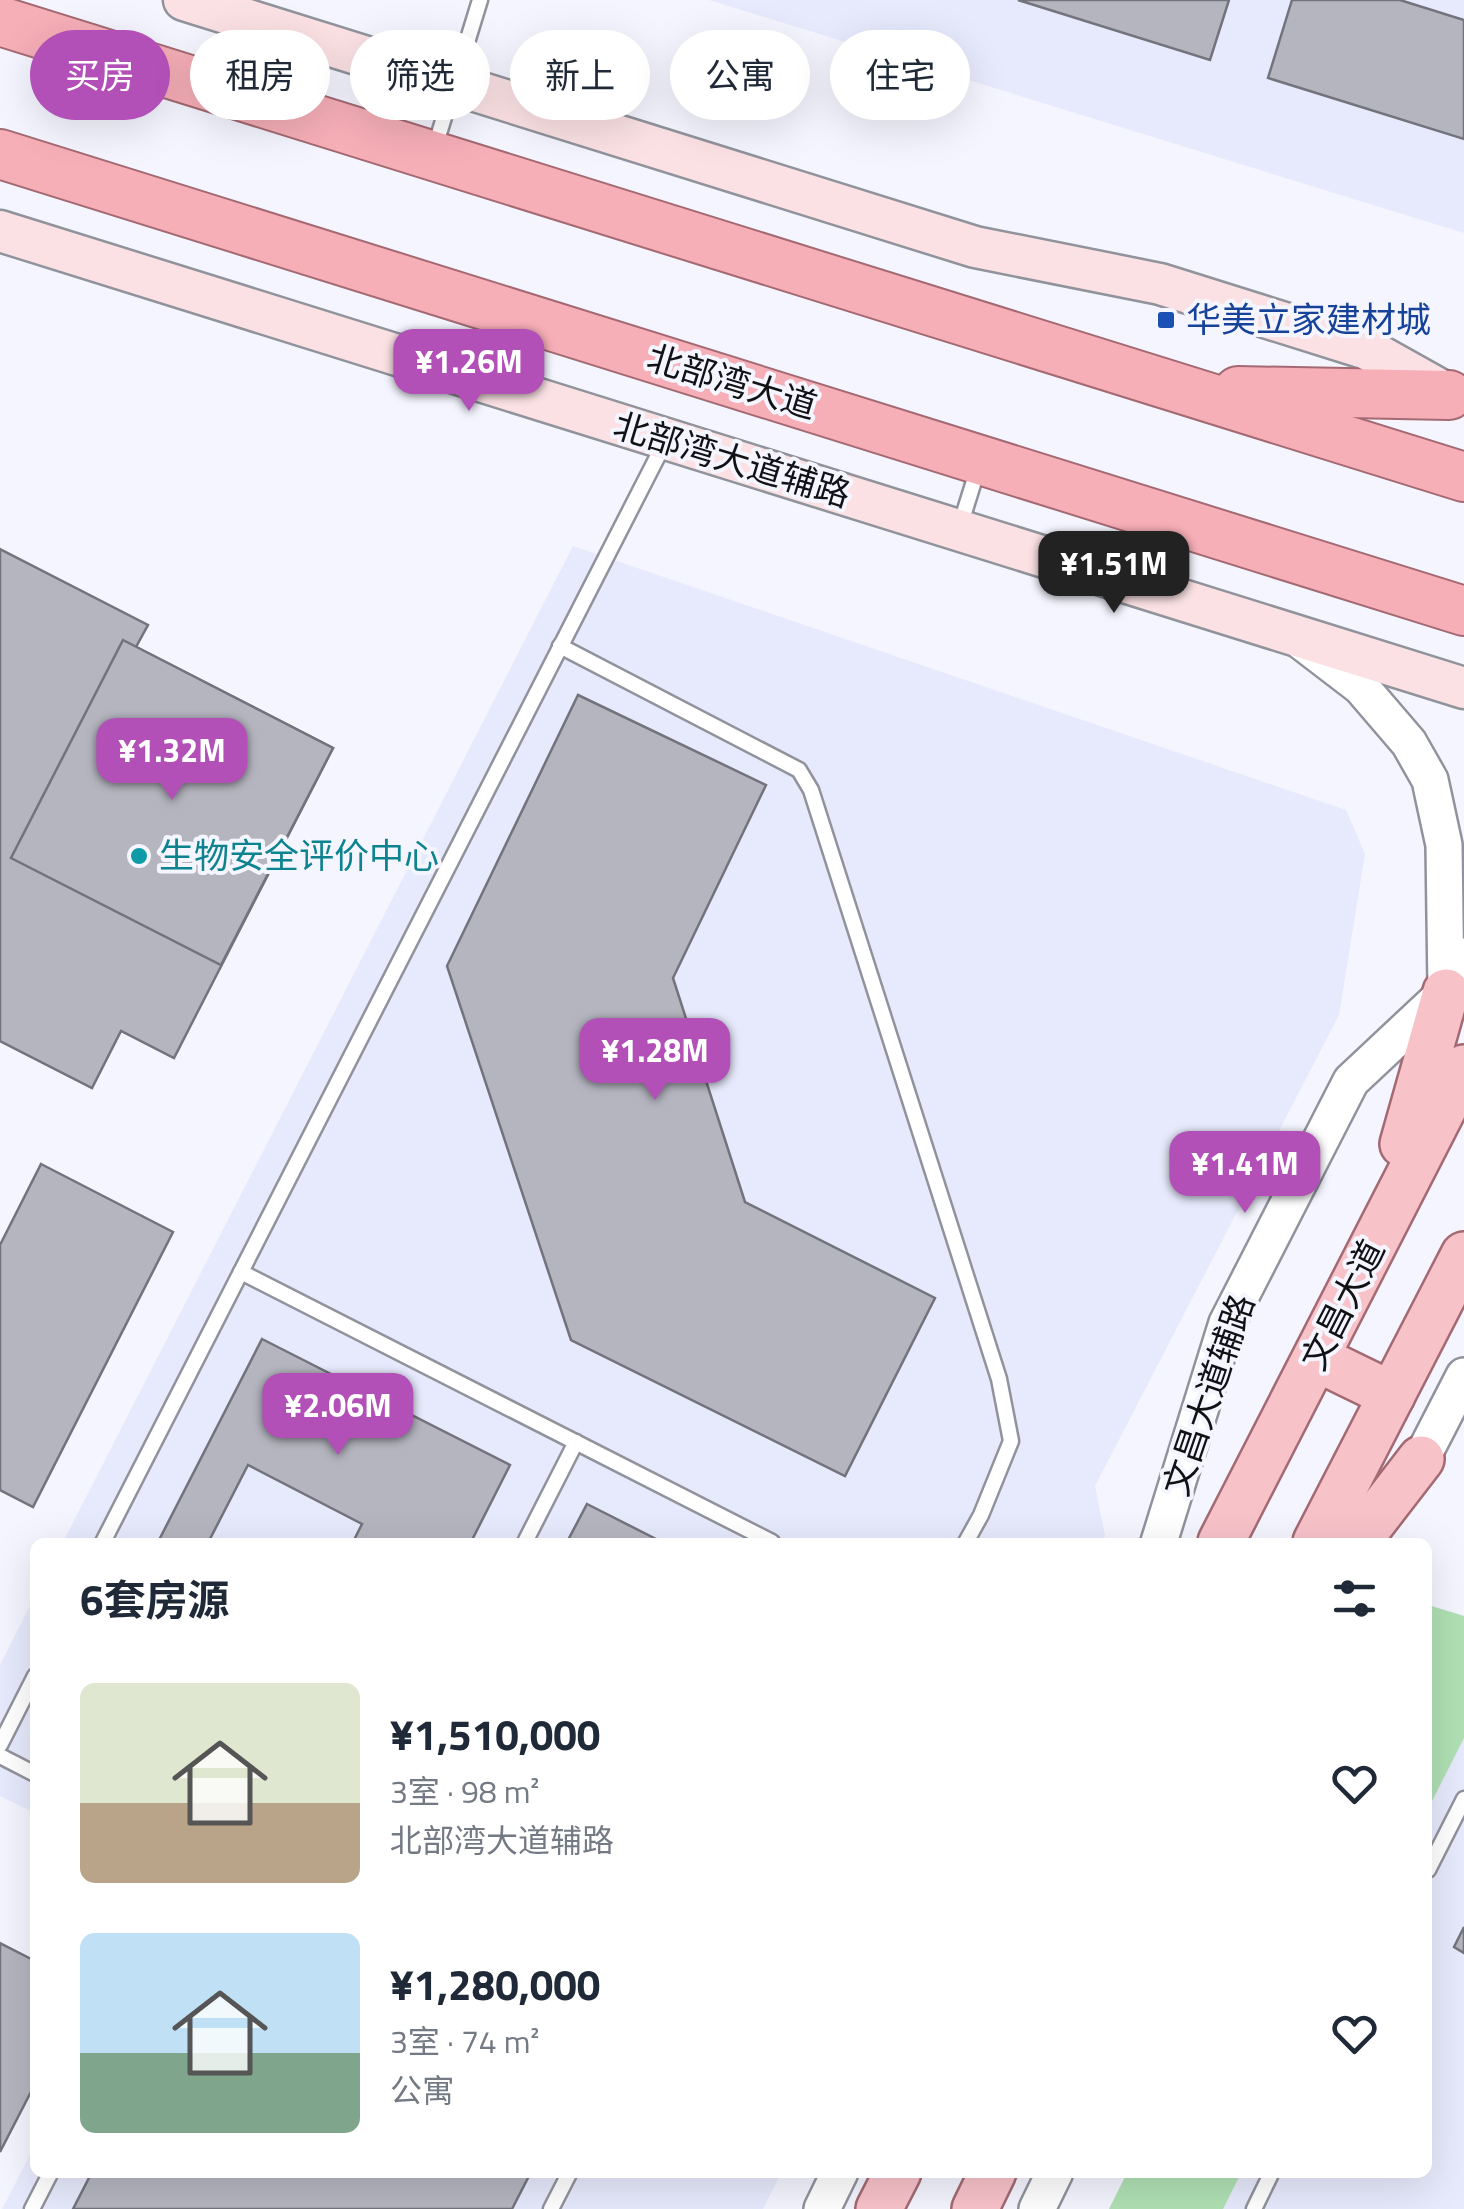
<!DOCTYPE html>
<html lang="zh">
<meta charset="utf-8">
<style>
body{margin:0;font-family:"Titillium Web","Noto Sans SC",sans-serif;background:#f2f2f3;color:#1f2937;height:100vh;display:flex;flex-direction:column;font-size:38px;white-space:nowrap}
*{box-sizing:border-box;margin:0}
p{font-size:32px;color:#747a83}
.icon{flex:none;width:55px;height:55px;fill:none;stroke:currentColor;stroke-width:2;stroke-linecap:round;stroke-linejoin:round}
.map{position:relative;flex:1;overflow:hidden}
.side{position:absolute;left:30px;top:1538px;width:1402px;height:640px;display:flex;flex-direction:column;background:#fff;border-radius:15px;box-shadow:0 10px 40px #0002}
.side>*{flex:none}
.banner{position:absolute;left:30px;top:30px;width:1405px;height:90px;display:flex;gap:20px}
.price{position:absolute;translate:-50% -85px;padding:0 22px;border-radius:20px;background:#b250b8;color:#fff;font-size:32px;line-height:65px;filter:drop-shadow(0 2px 5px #0008)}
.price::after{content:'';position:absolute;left:50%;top:60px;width:30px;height:22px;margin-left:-15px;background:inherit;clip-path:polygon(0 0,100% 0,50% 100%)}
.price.selected{background:#222;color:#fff}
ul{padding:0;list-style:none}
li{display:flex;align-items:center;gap:30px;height:250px;padding:0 50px}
li span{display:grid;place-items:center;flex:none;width:280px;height:200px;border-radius:15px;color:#555}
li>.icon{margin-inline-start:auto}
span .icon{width:120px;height:120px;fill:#fffc;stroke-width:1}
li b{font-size:42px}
h2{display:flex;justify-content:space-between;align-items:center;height:120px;padding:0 50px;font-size:42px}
.chip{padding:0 35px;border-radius:45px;background:#fff;box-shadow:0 10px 40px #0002;font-size:35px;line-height:90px}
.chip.selected{background:#b250b8;color:#fff}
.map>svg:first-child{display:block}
.built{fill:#e7eafc}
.green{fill:#b0e0b4}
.building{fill:#b4b5bf;stroke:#72737c;stroke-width:2.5}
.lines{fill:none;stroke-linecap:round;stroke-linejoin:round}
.service-casing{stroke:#91939c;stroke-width:19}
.tertiary-casing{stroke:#91939c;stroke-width:40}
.secondary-casing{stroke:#91939c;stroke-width:45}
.primary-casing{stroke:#a46a73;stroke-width:50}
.trunk-casing{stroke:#a46a73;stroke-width:52}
.service{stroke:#fff;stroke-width:14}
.tertiary{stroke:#fff;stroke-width:35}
.secondary{stroke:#fbe1e4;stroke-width:40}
.primary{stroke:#f8c2c9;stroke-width:45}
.trunk{stroke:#f6aeb7;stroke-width:48}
.transit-dot{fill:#1a4fb4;stroke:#f4f5fe;stroke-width:4}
.culture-dot{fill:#0f9aa8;stroke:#f4f5fe;stroke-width:4}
.labels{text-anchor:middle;stroke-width:8;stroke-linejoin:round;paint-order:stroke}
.transit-label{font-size:35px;fill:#164399;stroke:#f4f5fe;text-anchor:start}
.street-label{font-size:35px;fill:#111215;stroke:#f4f5fe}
.culture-label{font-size:35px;fill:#0d838f;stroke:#f4f5fe;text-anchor:start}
</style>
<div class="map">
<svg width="1464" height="2209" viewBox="0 0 1464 2209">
<rect width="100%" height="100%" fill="#f4f5fe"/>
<g class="built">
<polygon points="709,0 1464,0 1464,233"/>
<polygon points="573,546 1346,810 1365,854 1339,1015 1095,1486 1105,1536 1102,1542 63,1542"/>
<polygon points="35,1596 35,1813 0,1796 0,1665"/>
<polygon points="1428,1605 1464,1616 1464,2209 1109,2209 1127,2173 1428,2172"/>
<polygon points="35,2145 35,2172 781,2173 763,2209 2,2209"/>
</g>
<g class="green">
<polygon points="1428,1605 1464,1616 1464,1738 1428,1809"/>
<polygon points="1127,2173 1127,2172 1241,2173 1223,2209 1109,2209"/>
</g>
<g class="building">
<polygon points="1018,0 1229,0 1210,60"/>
<polygon points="1292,0 1400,0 1464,20 1464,139 1268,78"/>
<polygon points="0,549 148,625 136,647 333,748 174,1058 121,1031 92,1088 0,1041"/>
<polygon points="123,640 333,748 221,965 11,858"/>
<polygon points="578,695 766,785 673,978 745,1202 935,1298 845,1476 571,1340 447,966"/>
<polygon points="41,1164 173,1232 33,1507 0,1490 0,1245"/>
<polygon points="262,1339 510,1465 471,1542 353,1542 362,1524 248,1465 210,1539 217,1542 158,1542"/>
<polygon points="587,1504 662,1542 567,1542"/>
<polygon points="1464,1927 1464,1953 1454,1947"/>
<polygon points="0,1943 35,1961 35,2084 0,2152"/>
<polygon points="92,2172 531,2172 512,2209 73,2209"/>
</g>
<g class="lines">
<g class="service-casing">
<g id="service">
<polyline points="434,150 480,0"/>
<polyline points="960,526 979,465"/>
<polyline points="560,646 799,770 811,790 999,1379 1011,1441 981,1515 966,1542"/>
<polyline points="241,1272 772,1542"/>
<polyline points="103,1542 666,440"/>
<polyline points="525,1542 576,1442"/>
<polyline points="0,1745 35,1676"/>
<polyline points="0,1756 35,1774"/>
<polyline points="1428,1870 1464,1799"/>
<polyline points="32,2209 51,2172"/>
<polyline points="551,2209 570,2172"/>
<polyline points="1254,2209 1272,2172"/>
</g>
</g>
<g class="tertiary-casing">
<g id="tertiary">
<polyline points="1301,641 1361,687 1409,743 1430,780 1444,845 1446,989"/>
<polyline points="1411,1479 1464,1376"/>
<polyline points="1159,1542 1227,1323 1351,1081 1446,992 1464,956"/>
<polyline points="822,2209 840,2172"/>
<polyline points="1037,2209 1055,2172"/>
</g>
</g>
<g class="secondary-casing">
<g id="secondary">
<polyline points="184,0 975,247 1160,284 1367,349 1451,396"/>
<polyline points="0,231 1464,688"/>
</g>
</g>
<g class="primary-casing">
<g id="primary">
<polyline points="1403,1144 1446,992"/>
<polyline points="1316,1358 1392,1395"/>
<polyline points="1221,1542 1464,1068"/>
<polyline points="1316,1542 1464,1255"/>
<polyline points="1357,1542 1421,1459"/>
<polyline points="879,2209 898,2172"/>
<polyline points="975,2209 993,2172"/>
</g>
</g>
<g class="trunk-casing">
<g id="trunk">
<polyline points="0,21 1464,477"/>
<polyline points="0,154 1464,611"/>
<polyline points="1238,391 1449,395"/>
</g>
</g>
<use href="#service" class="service"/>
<use href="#tertiary" class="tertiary"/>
<use href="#secondary" class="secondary"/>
<use href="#primary" class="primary"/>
<use href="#trunk" class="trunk"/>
</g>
<rect class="transit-dot" x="1156" y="310" width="20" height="20" rx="5"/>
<circle class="culture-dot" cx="139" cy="856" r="10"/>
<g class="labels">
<g class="transit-label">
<text x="1186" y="332">华美立家建材城</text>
</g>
<g class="street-label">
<text transform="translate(732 382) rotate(17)" y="12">北部湾大道</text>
<text transform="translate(732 460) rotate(17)" y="12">北部湾大道辅路</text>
<text transform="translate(1343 1305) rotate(-63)" y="12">文昌大道</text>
<text transform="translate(1209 1395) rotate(-71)" y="12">文昌大道辅路</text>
</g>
<g class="culture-label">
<text x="159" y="868">生物安全评价中心</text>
</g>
</g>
</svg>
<b class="price" style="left:469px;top:414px">¥1.26M</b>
<b class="price selected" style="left:1114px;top:616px">¥1.51M</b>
<b class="price" style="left:172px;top:803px">¥1.32M</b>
<b class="price" style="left:655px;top:1103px">¥1.28M</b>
<b class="price" style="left:1245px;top:1216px">¥1.41M</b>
<b class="price" style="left:338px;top:1458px">¥2.06M</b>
<div class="banner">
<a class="chip selected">买房</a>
<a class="chip">租房</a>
<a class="chip">筛选</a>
<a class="chip">新上</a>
<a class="chip">公寓</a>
<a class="chip">住宅</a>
</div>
<section class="side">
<h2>6套房源<svg class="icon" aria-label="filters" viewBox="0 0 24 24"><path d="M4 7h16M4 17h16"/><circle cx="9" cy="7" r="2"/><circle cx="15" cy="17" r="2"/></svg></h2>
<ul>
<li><span style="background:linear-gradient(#dfe7d0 60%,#b9a48a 0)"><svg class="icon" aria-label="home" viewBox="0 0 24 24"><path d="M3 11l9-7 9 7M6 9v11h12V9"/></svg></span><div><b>¥1,510,000</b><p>3室 · 98 m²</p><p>北部湾大道辅路</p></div><svg class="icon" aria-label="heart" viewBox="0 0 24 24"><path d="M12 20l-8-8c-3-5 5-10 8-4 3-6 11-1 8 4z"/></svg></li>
<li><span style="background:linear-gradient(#bfe0f5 60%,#7fa58c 0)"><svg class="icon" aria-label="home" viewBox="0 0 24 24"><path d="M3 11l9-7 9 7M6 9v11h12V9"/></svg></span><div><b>¥1,280,000</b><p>3室 · 74 m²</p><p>公寓</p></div><svg class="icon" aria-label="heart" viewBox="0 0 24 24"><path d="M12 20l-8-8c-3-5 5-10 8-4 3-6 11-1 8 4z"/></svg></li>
</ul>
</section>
</div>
